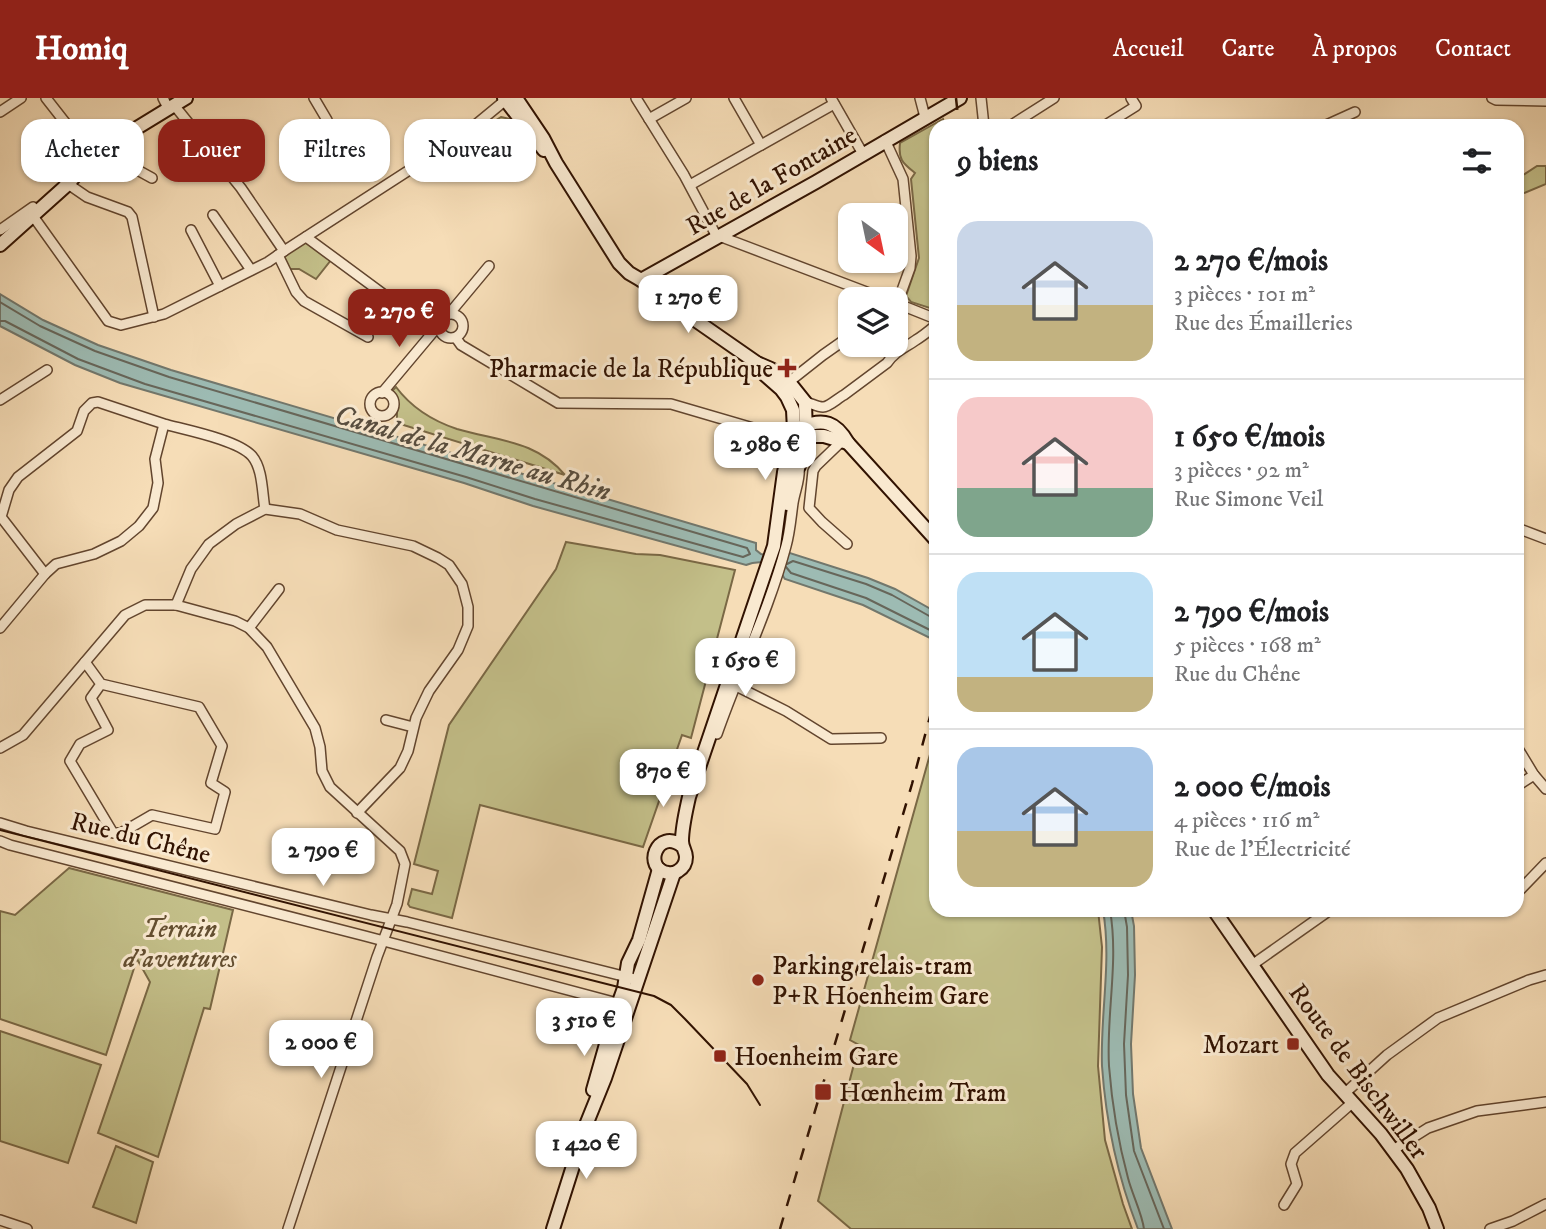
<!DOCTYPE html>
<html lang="fr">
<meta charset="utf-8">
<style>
body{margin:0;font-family:"IM FELL DW Pica",serif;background:#f2f2f2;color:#202124;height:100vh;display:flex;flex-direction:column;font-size:26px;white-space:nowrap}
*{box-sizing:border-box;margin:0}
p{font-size:23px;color:#757577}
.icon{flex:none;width:38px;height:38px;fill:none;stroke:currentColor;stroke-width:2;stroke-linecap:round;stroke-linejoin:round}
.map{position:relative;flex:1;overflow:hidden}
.panel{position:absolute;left:929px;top:21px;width:595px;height:798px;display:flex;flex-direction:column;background:#fff;border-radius:21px;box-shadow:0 2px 5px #0004}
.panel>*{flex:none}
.guide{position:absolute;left:21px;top:21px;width:665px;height:63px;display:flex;gap:14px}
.needle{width:46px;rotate:147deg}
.controls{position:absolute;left:838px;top:105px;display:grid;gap:14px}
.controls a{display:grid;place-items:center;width:70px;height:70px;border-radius:14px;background:#fff;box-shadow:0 2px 5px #0004;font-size:35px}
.price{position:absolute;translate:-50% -60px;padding:0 16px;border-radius:14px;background:#fff;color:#222;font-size:23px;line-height:46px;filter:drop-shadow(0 2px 4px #0008)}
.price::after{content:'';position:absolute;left:50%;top:42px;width:21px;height:16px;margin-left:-10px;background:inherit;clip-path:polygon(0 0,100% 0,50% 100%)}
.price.selected{background:#8f2418;color:#fff}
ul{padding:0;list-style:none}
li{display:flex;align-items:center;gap:21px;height:175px;padding:0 28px}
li+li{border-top:2px solid #e0e0e0}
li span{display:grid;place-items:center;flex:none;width:196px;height:140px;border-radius:21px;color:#555}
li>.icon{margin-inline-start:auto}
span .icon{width:84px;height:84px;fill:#fffc;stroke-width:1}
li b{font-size:30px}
h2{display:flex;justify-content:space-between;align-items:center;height:84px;padding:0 28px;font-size:30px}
.pill{padding:0 24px;border-radius:21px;background:#fff;box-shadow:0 2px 5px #0004;font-size:24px;line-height:63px}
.pill.selected{background:#8f2418;color:#fff}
header{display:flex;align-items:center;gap:42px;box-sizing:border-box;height:98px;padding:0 35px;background:#8f2418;color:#fff}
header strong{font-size:33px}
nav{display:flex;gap:38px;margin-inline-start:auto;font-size:24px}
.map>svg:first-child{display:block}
.green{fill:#c3bf89;stroke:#7a6845;stroke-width:2}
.water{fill:#9dbbb3;stroke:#72776c;stroke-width:2}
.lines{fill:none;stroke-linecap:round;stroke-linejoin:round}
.shore{stroke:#67665a;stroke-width:2}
.street-casing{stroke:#62452e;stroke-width:12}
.secondary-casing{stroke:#311201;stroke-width:16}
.street{stroke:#f9e9d0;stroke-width:9}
.secondary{stroke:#f9e9d0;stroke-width:12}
.tram{stroke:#311201;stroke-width:2}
.rail{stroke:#311201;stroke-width:2.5;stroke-dasharray:12 12;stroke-linecap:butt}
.poi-dot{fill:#8f2418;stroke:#f9e9d0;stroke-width:2.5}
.labels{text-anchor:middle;stroke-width:6;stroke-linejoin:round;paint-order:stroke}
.street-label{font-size:26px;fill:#311201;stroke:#f9e9d0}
.poi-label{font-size:26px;fill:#311201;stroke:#f9e9d0;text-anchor:start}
.park-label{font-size:26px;font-style:italic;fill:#644f31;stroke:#f9e9d0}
.water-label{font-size:28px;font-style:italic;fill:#574d3f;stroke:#f9e9d0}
</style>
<header>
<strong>Homiq</strong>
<nav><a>Accueil</a><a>Carte</a><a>À propos</a><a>Contact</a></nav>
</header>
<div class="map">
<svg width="1546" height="1131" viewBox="0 0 1546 1131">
<rect width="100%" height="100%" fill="#f6ddb7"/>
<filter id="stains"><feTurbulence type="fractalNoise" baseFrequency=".00286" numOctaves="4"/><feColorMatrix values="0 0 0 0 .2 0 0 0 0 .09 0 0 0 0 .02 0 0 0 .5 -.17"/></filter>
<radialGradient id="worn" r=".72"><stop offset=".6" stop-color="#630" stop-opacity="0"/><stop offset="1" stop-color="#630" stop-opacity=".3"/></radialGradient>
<g class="green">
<polygon points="501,19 510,21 534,58 514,72 485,29"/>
<path d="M943,21L944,28H936V212L911,204L906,198L919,160L911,81L915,75C903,65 898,62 900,45Z"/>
<polygon points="1537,68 1546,68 1546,86 1517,98 1517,81"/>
<polygon points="305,144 331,162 316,181 299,171 288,171 282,159"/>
<path d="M396,289C411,309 433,323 457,331C497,343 536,342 565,377L397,325V302L391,294Z"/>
<polygon points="566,444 636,456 660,457 735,472 691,640 682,637 643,749 480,707 452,820 410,809 408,806 412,791 432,796 438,773 414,766 449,627 556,471"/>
<polygon points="936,635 936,812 1098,812 1102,849 1098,968 1105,1042 1123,1106 1132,1131 851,1131 818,1103 859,947 850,942"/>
<polygon points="69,770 233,812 210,911 204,910 158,1059 98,1035 150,884 137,861 106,957 0,921 0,813 15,817"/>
<polygon points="0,933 101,967 68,1065 0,1043"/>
<polygon points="116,1048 153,1064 136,1125 93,1109"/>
</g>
<g class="water">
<path d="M0,196L43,222L98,247L171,272L756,445V452L761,456L781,461L790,455L868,480L895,491L936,514V539L930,540L863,507L785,481C783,479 780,471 778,470C769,463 755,463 746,467L533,408L464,385L120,285L75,267L0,228Z"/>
<path d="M1103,812H1131L1134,828L1135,877L1131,946L1133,996L1141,1050L1172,1131H1138C1117,1077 1106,1026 1102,968C1100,916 1112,864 1103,812Z"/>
</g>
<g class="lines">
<g class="shore">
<polyline points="0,204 40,228 95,253 169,279 747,450 750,456 743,459 535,401 466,379 145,286 78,261 5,223 0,223"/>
<polyline points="787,466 793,463 866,486 892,497 931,519 936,520"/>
<polyline points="786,469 791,475 866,500 930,532 936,532"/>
<path d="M1110,812C1119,864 1106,916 1109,968C1112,1007 1118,1043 1128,1080C1132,1096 1142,1115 1144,1131"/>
<polyline points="1124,812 1127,829 1128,877 1124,946 1126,997 1134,1053 1164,1131"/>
</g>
<g class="street-casing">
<g id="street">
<polyline points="46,0 89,55"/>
<polyline points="163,0 168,10"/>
<polyline points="314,0 327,22"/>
<polyline points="636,0 684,77 717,139"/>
<polyline points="734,0 761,47"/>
<polyline points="831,0 863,56"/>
<polyline points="920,0 925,19"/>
<polyline points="981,0 984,28"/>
<polyline points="1492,0 1496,2 1546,3"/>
<polyline points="174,7 241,90 284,153"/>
<polyline points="0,14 21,0"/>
<polyline points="649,21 686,0"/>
<polyline points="1010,28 1054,0"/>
<polyline points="1104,28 1136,8 1131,0"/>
<polyline points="1324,28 1355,14"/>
<polyline points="885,42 903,81 911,158 910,170 897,206"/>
<polyline points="110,43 132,69 152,80"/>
<polyline points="64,87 68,86 87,99 128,114 132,119 154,219"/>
<polyline points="690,87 834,6"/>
<polyline points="213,117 251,172"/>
<polyline points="33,118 108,223 121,227 164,216 268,164 284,153 462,38 508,0"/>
<polyline points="0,132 33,109"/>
<polyline points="191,132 220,188"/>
<polyline points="719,138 885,201"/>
<polyline points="306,139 390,201"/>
<polyline points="278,157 296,194 304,203 368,239"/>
<polyline points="896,205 936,221"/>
<circle cx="451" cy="228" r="12"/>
<polyline points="449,216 489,168"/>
<polyline points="456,240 461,247 558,305 671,306 777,337 794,332"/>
<polyline points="785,287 823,257 850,238"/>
<circle cx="382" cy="306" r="12"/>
<polyline points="382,295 439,227"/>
<polyline points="0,302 47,272"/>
<path d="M805,304C811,305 817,309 823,309C829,309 838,300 844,297L887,265C895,253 905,250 916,242C923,238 930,232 936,227"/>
<path d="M164,326L98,304L92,305L84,313L77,333L18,379L9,392L1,419L45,476L56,466L94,456L121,443L139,428L153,410L158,385L155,361L164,326C186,332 238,342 252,358C263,371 262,395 265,411"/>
<polyline points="842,343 816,368 813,373 809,410 822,424 847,446"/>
<polyline points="1517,430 1546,441"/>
<polyline points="176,507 191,471 209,446 236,426 265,411 300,416 337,432 413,448 438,460 449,467 462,486 468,509 468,528 458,552 429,593 416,620 408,653 400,670 357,715"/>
<polyline points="0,530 45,476"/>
<polyline points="249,530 279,491"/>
<polyline points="85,564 101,586 199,609 222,648 211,685 225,694 215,731 152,717 121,735 113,735 70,663 80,646 108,632 91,600 101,586"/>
<polyline points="734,587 786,613 831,641 881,640"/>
<polyline points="386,622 413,629"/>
<path d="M717,636C739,573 769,512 786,448C790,434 791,419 793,405C795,392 801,380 799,368"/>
<polyline points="1517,649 1534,677 1546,691"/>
<polyline points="0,650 23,637 125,517 145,507 176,507 235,523 249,530 267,549 315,630 320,649 322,673 330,689 400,753 405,766 397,806 377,859 288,1131"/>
<polyline points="1517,688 1534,677"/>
<polyline points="0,725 26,733 371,817 407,824 639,882"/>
<polyline points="0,743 10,747 365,838 621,906"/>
<polyline points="1517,795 1546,765"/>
<polyline points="1252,867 1330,812"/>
<polyline points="1344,996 1387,957 1438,920 1529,882 1546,877"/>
<polyline points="1393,1052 1428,1030 1477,1013 1546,1004"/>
<polyline points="1284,1107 1297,1086 1291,1066 1295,1055 1352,1005"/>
<polyline points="0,1122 27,1131"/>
<polyline points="1490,1131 1513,1123 1546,1106"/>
</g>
</g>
<g class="secondary-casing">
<g id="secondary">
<polyline points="504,0 544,52"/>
<polyline points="516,0 543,40 556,65 619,165 629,175 641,182 665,201 757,265 771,271 789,284 805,304 806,338 799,368 794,373 787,406"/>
<polyline points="0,147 68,86 81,71 89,55 127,36 186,0"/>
<polyline points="641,182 816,84 960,0"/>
<path d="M801,329C824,320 836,324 848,345L936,442"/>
<polyline points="800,335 806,338 824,338 848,345"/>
<path d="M682,748C657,729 642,771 668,775C672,776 675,775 678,773C683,770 686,765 686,759C686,753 682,750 682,743C682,729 686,713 689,699L774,448L784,374L794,332L793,312L787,299L781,291L765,277L757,265"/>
<polyline points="1214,812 1328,977 1381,1036 1407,1071 1429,1110 1437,1131"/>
<polyline points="593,992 614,918 624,890 628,865 639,842 659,771"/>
<polyline points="553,1131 586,1027 605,980 674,775"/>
</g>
</g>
<use href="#street" class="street"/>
<use href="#secondary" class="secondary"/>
<polyline class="tram" points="0,732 654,898 671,907 685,921 747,986 760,1007"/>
<g class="rail">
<polyline points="956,0 959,28"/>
<polyline points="780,1131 912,686 936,596"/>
</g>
</g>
<g class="poi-dot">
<path d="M783.5 259.5h7v7h7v7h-7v7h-7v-7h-7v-7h7z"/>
<circle cx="758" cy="882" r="7"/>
<rect x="1286" y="939" width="14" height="14" rx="3.5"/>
<rect x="713" y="951" width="14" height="14" rx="3.5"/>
<rect x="814" y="985" width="18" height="18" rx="3.5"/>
</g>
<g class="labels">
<g class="street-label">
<text transform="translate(771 82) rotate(-30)" y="9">Rue de la Fontaine</text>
<text transform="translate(141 739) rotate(14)" y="9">Rue du Chêne</text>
<text transform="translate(1359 973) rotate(53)" y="9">Route de Bischwiller</text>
</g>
<g class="poi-label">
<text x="773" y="279" text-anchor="end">Pharmacie de la République</text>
<text x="772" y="876">Parking relais-tram<tspan x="772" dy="30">P+R Hoenheim Gare</tspan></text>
<text x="1279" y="955" text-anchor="end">Mozart</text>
<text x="734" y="967">Hoenheim Gare</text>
<text x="839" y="1003">Hœnheim Tram</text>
</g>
<g class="park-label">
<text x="180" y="839">Terrain<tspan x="180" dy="30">d'aventures</tspan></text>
</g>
<g class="water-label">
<text transform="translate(473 354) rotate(16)" y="10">Canal de la Marne au Rhin</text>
</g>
</g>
<rect width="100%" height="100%" filter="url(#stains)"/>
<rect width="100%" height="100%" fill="url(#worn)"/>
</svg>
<div class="controls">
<a><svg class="needle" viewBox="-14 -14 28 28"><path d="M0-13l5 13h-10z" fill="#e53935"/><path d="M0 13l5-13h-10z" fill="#757577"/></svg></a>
<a><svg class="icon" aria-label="layers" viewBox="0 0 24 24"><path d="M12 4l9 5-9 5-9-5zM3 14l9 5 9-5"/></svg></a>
</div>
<b class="price" style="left:688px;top:237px">1 270 €</b>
<b class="price selected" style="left:399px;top:251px">2 270 €</b>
<b class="price" style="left:765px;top:384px">2 980 €</b>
<b class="price" style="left:745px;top:600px">1 650 €</b>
<b class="price" style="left:663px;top:711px">870 €</b>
<b class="price" style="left:323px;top:790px">2 790 €</b>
<b class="price" style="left:584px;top:960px">3 510 €</b>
<b class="price" style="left:321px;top:982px">2 000 €</b>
<b class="price" style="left:586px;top:1083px">1 420 €</b>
<div class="guide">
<a class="pill">Acheter</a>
<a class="pill selected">Louer</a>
<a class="pill">Filtres</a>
<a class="pill">Nouveau</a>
</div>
<section class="panel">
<h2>9 biens<svg class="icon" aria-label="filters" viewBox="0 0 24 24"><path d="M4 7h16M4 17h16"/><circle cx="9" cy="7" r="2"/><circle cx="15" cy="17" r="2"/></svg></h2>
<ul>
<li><span style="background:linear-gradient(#c9d6e8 60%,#c2b280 0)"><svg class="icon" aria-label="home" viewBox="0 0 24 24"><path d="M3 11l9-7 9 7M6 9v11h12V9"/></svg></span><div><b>2 270 €/mois</b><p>3 pièces · 101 m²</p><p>Rue des Émailleries</p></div></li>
<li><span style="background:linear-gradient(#f6c9c9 65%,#7fa58c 0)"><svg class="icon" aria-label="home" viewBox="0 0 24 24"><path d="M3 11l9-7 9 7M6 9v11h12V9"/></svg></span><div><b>1 650 €/mois</b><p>3 pièces · 92 m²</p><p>Rue Simone Veil</p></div></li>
<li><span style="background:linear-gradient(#bfe0f5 75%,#c2b280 0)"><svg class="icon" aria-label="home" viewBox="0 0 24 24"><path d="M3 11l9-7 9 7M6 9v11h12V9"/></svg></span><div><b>2 790 €/mois</b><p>5 pièces · 168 m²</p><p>Rue du Chêne</p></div></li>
<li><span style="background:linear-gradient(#a9c7e8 60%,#c2b280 0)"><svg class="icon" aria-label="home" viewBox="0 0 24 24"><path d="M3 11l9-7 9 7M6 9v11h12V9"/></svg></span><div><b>2 000 €/mois</b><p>4 pièces · 116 m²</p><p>Rue de l'Électricité</p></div></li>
</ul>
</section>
</div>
